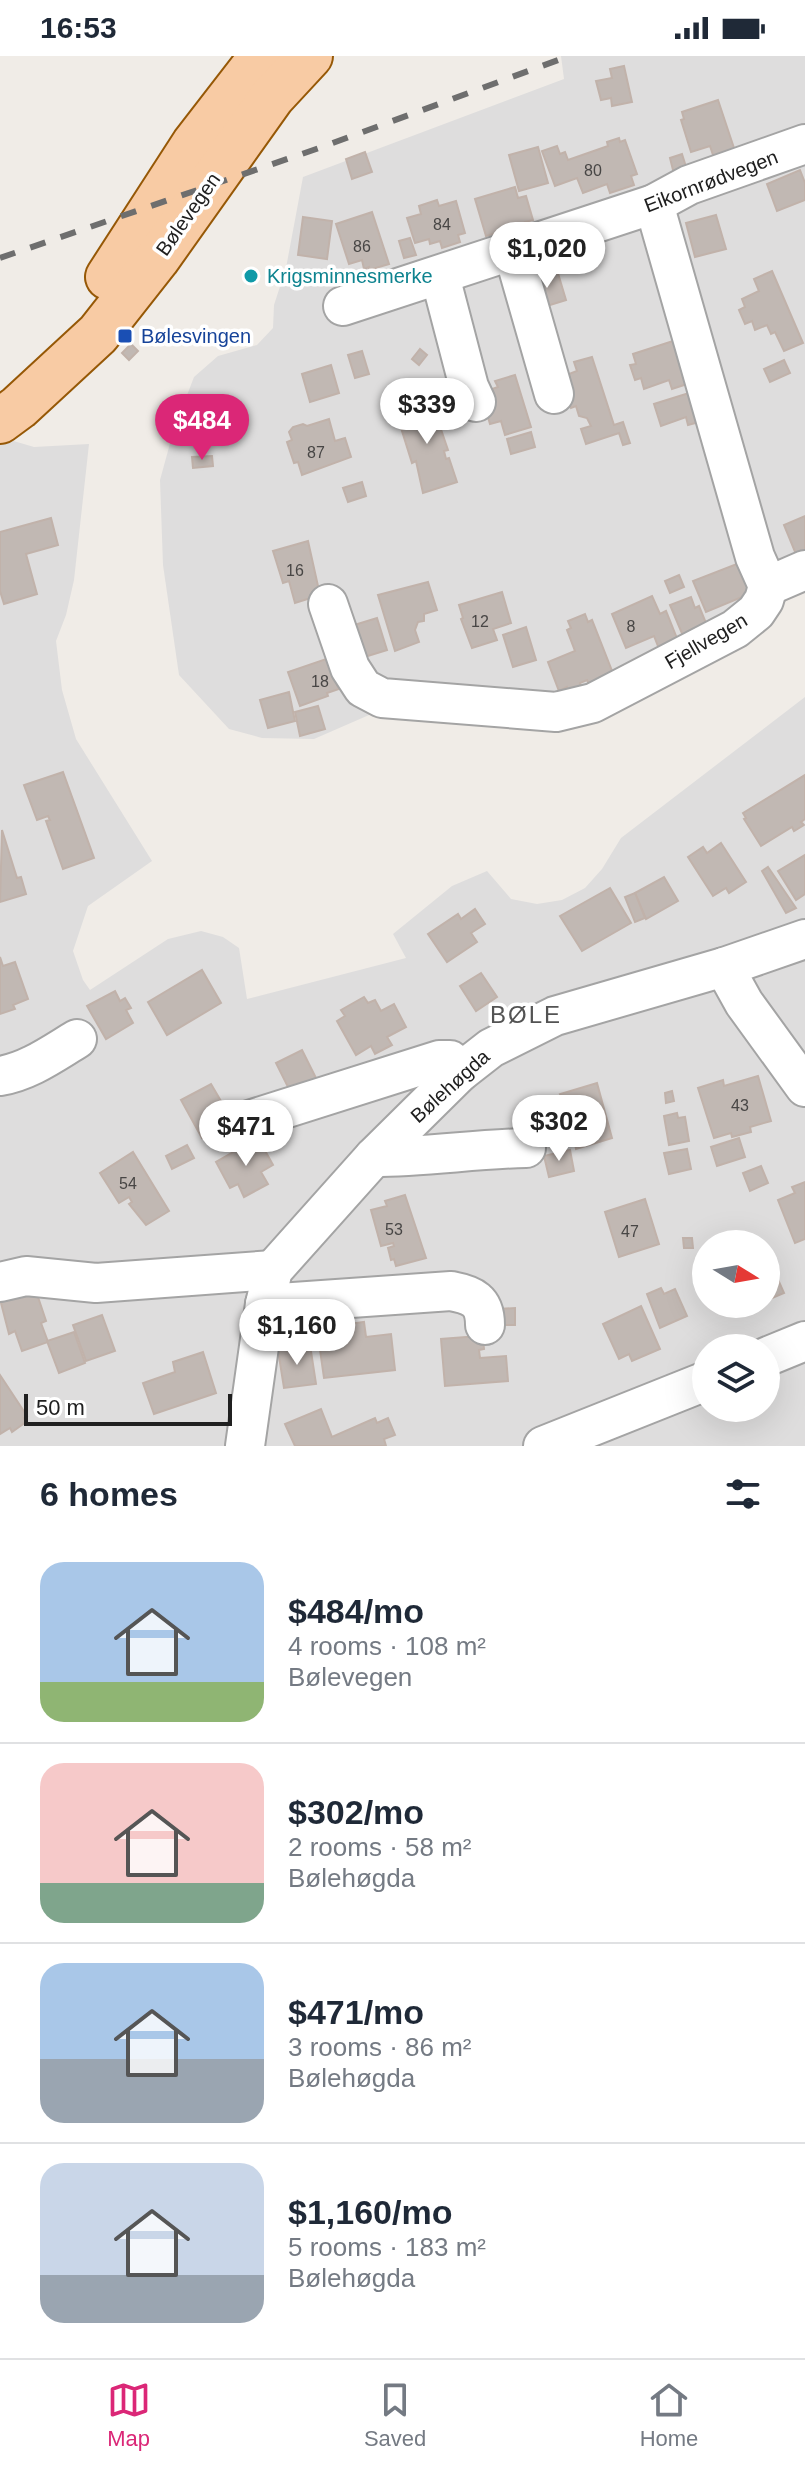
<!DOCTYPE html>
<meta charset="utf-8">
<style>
body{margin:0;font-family:Helvetica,sans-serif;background:#f6f6f7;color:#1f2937;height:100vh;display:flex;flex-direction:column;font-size:30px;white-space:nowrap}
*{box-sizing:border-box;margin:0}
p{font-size:26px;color:#747a83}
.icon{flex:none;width:44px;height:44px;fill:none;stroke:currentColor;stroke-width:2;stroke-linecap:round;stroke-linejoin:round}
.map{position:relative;height:1390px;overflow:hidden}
.drawer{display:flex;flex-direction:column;background:#fff;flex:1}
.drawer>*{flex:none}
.needle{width:52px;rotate:101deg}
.controls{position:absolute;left:692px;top:1174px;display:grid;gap:16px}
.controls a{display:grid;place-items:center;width:88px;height:88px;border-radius:50%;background:#fff;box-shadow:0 8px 32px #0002;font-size:40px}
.scale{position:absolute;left:24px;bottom:20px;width:208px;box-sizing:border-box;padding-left:8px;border:4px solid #202020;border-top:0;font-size:22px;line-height:28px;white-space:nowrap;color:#202020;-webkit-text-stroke:6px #fff;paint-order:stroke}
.price{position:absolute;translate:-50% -68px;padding:0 18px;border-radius:28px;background:#fff;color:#222;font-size:26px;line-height:52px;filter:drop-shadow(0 2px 4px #0008)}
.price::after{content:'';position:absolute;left:50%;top:48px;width:24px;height:18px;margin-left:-12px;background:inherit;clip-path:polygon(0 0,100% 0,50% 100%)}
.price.current{background:#db2777;color:#fff}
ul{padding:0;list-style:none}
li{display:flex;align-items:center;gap:24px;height:200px;padding:0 40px}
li+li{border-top:2px solid #e0e1e3}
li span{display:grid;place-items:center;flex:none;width:224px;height:160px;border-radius:24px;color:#555}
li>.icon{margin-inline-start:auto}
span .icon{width:96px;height:96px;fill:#fffc;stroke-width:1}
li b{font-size:34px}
h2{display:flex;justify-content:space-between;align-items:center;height:96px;padding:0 40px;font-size:34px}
.status{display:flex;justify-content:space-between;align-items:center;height:56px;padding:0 40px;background:#fff;direction:ltr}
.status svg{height:22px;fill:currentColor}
.dock{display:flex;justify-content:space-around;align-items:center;height:112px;border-top:2px solid #e0e1e3;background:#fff;font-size:22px;color:#747a83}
.dock a{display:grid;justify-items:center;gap:4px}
.dock .current{color:#db2777}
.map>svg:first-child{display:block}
.residential{fill:#dedddd;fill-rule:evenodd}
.building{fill:#c1b8b3;stroke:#c1b2aa;stroke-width:2}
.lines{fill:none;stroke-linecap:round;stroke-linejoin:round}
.minor-casing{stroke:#a4a4a4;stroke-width:42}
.major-casing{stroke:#965806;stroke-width:48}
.minor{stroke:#fff;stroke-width:38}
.major{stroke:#f8cba4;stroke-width:44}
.rail{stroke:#6e6e6e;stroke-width:6;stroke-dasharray:16 16;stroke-linecap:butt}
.culture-dot{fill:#0f9aa8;stroke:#fff;stroke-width:3}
.transit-dot{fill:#1a4fb4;stroke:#fff;stroke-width:3}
.labels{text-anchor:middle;stroke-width:7;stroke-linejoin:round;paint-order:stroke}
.number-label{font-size:16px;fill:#484645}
.street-label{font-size:20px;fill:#202020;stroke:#fff}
.culture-label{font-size:20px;fill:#0d838f;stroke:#fff;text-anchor:start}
.transit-label{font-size:20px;fill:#164399;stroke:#fff;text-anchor:start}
.quarter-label{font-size:24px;letter-spacing:2px;fill:#535353;stroke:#fff}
</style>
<div class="status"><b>16:53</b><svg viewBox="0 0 49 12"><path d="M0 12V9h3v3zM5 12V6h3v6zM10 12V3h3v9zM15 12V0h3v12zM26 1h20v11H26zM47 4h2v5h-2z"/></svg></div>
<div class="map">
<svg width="805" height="1390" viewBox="0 0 805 1390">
<rect width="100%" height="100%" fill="#f0ece7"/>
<g class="residential">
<polygon points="561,0 805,0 805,516 593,651 392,649 314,683 262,682 229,673 179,619 163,509 160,424 174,373 194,321 218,300 257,289 273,272 274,249 286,212 303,121 564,23"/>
<path d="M0,381L34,391L89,388L74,524L66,559L56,585L62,634L76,683L152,805L88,850L73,895L83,924L90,934L168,883L201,875L223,881L239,892L247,943L406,902L393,878L452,830L487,815L511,843L537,848L562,844L585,832L602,813L621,782L805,641V1390H0ZM706,1188H766V1248H706ZM706,1292H766V1352H706Z"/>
</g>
<g class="building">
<polygon points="624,10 632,46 612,50 611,42 601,44 596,25 612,22 610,13"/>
<polygon points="718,44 736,98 715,105 710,90 691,96 681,64 684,63 682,56"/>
<polygon points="619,82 620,86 625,84 637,118 631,120 634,129 610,137 607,128 583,137 577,122 555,130 542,95 557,90 560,98 565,96 568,104 608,90 607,86"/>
<polygon points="538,91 548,127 519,135 509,99"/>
<polygon points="365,96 372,116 352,123 346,103"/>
<polygon points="682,98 687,114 674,118 670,102"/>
<polygon points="800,114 805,127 805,144 777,155 767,128"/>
<polygon points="515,131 518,142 526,140 533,164 525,166 526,169 486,180 475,143"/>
<polygon points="437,144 439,150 456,145 465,177 458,179 460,186 442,192 440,185 430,188 429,183 415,187 407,162 421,158 419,150"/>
<polygon points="372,156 389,208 369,214 369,211 364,213 362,204 349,208 336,168"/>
<polygon points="716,159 726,193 695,201 686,167"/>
<polygon points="303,161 332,165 327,203 298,199"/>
<polygon points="410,182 416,199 404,202 399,185"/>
<polygon points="557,214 566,244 537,253 528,223"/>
<polygon points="772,215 803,287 784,295 775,276 771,278 767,269 755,274 752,265 745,268 739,254 745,251 742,243 759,235 754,223"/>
<polygon points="673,285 687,328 672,333 669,324 644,333 641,322 635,324 630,309 636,308 633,298"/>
<polygon points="131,288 138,295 129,304 122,297"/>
<polygon points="420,293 427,299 419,309 412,303"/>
<polygon points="362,295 369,318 355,322 348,299"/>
<polygon points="592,301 614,369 623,366 630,387 623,389 619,377 586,388 581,373 591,370 587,362 579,360 576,350 571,352 561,321 577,315 574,306"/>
<polygon points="784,304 790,317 770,326 764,313"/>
<polygon points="331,309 339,337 310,346 302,318"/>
<polygon points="515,319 531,371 505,379 501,365 490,368 481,337 498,331 495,325"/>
<polygon points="689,337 699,366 688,369 686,361 661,370 654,348"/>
<polygon points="431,344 448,394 444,395 446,403 449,402 457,426 423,437 416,405 412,407 396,356"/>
<polygon points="329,363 335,385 345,382 351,401 302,419 298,406 294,407 287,386 292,384 289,376 293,371 303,368 307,370"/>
<polygon points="531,376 535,391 511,398 507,383"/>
<polygon points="212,400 213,410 193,412 192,401"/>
<polygon points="362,426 366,440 348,446 343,432"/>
<polygon points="805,460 805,501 798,503 784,469"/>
<polygon points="51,462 58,489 26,498 37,538 4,548 0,535 0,476"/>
<polygon points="308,485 320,539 295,547 289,525 283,527 273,495"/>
<polygon points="747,504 759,534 706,556 693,525"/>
<polygon points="679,519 684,531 670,537 665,525"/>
<polygon points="428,526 437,554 424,558 424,565 418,566 415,574 419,586 395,595 378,539"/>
<polygon points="502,536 511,567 493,573 497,584 472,592 461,563 463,562 459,549"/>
<polygon points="652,540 660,558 666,555 682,595 663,603 654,580 626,592 612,558"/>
<polygon points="691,541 695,552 699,550 710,577 686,587 670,549"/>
<polygon points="585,558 588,566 592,564 614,620 589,629 587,624 580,627 581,631 569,636 567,631 559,635 548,606 575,595 567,574 571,572 568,565"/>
<polygon points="377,562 387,594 358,603 348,571"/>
<polygon points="526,571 536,604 513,611 503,579"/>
<polygon points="341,598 351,624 337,629 339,633 327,637 328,640 300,650 288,616"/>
<polygon points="289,636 295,665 268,672 260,644"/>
<polygon points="318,650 325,673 300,680 295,656"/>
<polygon points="63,716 94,802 63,813 46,765 50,764 48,760 37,764 24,729"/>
<polygon points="805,719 805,763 801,766 804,769 794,775 792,771 761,790 744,763 746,762 743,757"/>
<polygon points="2,774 17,822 21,821 26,838 0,846"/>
<polygon points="721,787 746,826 729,837 726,832 713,840 688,801 703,791 707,797"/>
<polygon points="805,799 805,838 796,844 778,815"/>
<polygon points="768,811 796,852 786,857 762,815"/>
<polygon points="664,821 678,845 646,863 635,837"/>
<polygon points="610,832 631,867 582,895 560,860"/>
<polygon points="635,837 645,862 635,866 625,841"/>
<polygon points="475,853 485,868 471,877 477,886 447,906 428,878 458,858 461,863"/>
<polygon points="0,901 3,910 15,906 28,943 13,949 15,953 0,958"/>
<polygon points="202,914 221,947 167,979 148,946"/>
<polygon points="481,917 497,941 476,955 460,930"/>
<polygon points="115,935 120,945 125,942 131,952 126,954 133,967 106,983 87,950"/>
<polygon points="364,941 368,947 375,944 381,955 394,948 406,971 387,981 392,989 375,998 371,990 356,999 337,965 345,960 341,954"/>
<polygon points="302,994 318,1026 292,1039 276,1007"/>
<polygon points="758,1020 771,1065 750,1071 751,1076 732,1081 731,1077 714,1082 698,1032 723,1024 724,1030"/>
<polygon points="597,1027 612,1082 576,1093 575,1088 564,1091 560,1078 564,1076 554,1042 561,1040 560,1038"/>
<polygon points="211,1028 232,1064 202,1082 181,1044"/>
<polygon points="672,1035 674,1045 666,1047 665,1037"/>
<polygon points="677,1057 678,1062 685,1061 689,1085 669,1089 664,1060"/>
<polygon points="258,1082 273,1109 261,1116 268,1128 244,1141 238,1128 230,1132 216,1106"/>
<polygon points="739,1082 745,1101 717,1110 711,1091"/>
<polygon points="187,1089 194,1102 172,1113 166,1100"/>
<polygon points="687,1093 691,1113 669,1118 664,1097"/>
<polygon points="570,1094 574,1115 549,1121 544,1100"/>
<polygon points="133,1096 169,1155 146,1169 129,1148 132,1146 129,1141 119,1147 100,1117"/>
<polygon points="761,1110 768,1127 750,1135 743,1117"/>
<polygon points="805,1126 805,1183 795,1187 778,1144 795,1137 792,1131"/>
<polygon points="405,1139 426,1202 396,1210 394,1203 391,1204 388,1192 394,1190 393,1187 381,1190 371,1154 387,1150 385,1145"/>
<polygon points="645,1143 659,1188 619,1201 605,1156"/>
<polygon points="683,1182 692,1182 693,1192 684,1192"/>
<polygon points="772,1210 784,1237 770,1243 768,1238 766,1239 766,1213"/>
<polygon points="35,1232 46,1265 41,1267 48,1286 22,1295 15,1275 9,1278 0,1243"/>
<polygon points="661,1232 664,1238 675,1233 687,1260 660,1272 647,1238"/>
<polygon points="730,1248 757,1248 733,1258"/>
<polygon points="641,1250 660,1293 632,1305 629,1298 619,1303 603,1268"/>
<polygon points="515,1252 515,1269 499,1269 498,1253"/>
<polygon points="102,1259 115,1295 86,1305 73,1269"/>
<polygon points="364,1266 366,1281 391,1278 395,1314 324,1322 318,1280 336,1278 335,1270"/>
<polygon points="74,1276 85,1307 59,1317 47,1285"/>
<polygon points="479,1280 483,1284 484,1293 479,1294 480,1302 506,1300 508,1325 445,1330 441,1283"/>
<polygon points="310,1289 316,1328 284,1332 278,1294"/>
<polygon points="203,1296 216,1337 154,1358 143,1327 175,1316 173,1306"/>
<polygon points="0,1319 27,1360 24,1362 26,1366 12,1376 10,1372 0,1378"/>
<polygon points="321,1353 332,1381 375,1362 377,1367 388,1362 395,1379 384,1383 386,1390 295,1390 285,1368"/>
</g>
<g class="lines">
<g class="minor-casing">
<g id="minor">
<polyline points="513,195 554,338"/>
<polyline points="440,220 469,331 476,346"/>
<polyline points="343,250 654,148 689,129 805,88"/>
<polyline points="768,530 805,514"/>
<polyline points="328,548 350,612 363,632 382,642 556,656 593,647 735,573 756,556 764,544 768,530 755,501 654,148"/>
<polyline points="724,911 744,947 805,1031"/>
<path d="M0,1020C29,1015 52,998 77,983"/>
<polyline points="243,1066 439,1004 450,1004 459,1017"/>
<path d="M374,1101C425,1101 475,1093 526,1092"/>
<polyline points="0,1226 26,1220 96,1227 273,1214"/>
<path d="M265,1248L451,1235C472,1239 485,1244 485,1269"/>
<polyline points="766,1301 805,1285"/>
<polyline points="245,1390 265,1248 273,1214 374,1101 459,1017 491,992 555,960 724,911 805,883"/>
<polyline points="543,1390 706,1325"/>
</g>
</g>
<g class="major-casing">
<g id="major">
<polyline points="108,221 194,88 262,0"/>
<polyline points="0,365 19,351 98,278 157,203 272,41 310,0"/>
</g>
</g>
<use href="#minor" class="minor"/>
<use href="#major" class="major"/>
<polyline class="rail" points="0,202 322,91 569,0"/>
</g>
<circle class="culture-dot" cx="251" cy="220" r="8"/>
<rect class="transit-dot" x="117" y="272" width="16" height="16" rx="4"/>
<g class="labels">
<g class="number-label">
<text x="593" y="120">80</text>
<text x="442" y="174">84</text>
<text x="362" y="196">86</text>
<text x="316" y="402">87</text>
<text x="295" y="520">16</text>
<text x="480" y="571">12</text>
<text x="631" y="576">8</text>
<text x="320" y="631">18</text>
<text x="740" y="1055">43</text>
<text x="128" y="1133">54</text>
<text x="394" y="1179">53</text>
<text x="630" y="1181">47</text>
</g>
<g class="street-label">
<text transform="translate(711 125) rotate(-21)" y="7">Eikornrødvegen</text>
<text transform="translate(188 158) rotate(-55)" y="7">Bølevegen</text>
<text transform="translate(706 585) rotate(-30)" y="7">Fjellvegen</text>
<text transform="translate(450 1030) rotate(-42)" y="7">Bølehøgda</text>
</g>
<g class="culture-label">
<text x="267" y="227">Krigsminnesmerke</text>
</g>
<g class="transit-label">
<text x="141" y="287">Bølesvingen</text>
</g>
<g class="quarter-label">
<text x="526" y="967">BØLE</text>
</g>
</g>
</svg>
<div class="controls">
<a><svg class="needle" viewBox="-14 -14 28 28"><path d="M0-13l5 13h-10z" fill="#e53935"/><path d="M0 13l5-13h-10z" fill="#747a83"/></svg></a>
<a><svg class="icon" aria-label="layers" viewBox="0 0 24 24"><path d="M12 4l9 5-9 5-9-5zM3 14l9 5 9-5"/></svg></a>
</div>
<div class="scale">50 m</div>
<b class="price" style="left:547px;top:234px">$1,020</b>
<b class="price" style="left:427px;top:390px">$339</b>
<b class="price current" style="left:202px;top:406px">$484</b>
<b class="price" style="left:559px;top:1107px">$302</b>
<b class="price" style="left:246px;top:1112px">$471</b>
<b class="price" style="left:297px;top:1311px">$1,160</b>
</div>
<section class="drawer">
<h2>6 homes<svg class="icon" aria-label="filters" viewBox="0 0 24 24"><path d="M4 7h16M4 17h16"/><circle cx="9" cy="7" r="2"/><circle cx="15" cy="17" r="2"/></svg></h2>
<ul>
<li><span style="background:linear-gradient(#a9c7e8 75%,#8fb573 0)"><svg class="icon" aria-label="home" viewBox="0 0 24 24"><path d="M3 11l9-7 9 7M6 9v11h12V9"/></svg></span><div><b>$484/mo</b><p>4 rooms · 108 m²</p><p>Bølevegen</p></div></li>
<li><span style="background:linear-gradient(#f6c9c9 75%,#7fa58c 0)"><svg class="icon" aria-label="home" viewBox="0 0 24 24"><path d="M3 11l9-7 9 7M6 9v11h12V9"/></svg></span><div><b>$302/mo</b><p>2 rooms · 58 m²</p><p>Bølehøgda</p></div></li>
<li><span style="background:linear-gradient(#a9c7e8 60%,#9aa5b1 0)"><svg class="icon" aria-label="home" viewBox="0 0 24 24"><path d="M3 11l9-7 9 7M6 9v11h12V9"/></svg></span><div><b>$471/mo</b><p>3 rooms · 86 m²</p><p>Bølehøgda</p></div></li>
<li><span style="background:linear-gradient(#c9d6e8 70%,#9aa5b1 0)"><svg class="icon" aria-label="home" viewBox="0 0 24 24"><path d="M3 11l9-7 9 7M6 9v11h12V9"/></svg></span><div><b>$1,160/mo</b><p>5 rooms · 183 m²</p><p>Bølehøgda</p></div></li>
</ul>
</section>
<nav class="dock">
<a class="current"><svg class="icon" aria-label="map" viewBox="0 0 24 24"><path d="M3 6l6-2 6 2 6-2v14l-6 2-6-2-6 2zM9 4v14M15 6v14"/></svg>Map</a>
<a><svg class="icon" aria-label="saved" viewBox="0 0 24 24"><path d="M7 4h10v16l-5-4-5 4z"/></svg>Saved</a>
<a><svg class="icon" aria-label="home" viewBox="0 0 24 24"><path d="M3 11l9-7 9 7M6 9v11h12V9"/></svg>Home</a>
</nav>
